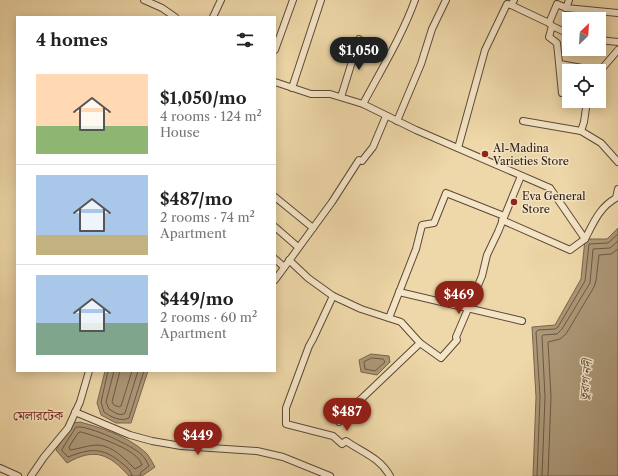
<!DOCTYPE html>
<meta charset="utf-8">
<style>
body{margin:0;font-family:"Libre Caslon Text","Noto Serif Bengali",serif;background:#f2f2f2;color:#222;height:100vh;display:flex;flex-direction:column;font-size:15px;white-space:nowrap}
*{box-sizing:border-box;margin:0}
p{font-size:13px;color:#767676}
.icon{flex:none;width:22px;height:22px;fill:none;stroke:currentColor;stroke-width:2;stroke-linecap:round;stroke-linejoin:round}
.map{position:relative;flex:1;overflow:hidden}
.side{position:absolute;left:16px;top:16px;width:260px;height:356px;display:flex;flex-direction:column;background:#fff;border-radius:0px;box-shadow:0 2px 10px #0003}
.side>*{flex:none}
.needle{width:26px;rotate:25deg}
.fabs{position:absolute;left:562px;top:12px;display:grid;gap:8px}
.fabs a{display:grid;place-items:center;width:44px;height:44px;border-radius:0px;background:#fff;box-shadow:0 2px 10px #0003;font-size:20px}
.price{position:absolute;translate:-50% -34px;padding:0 9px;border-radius:14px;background:#8f2418;color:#fff;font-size:13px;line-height:26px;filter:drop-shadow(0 1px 2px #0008)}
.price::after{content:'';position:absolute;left:50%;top:24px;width:12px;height:9px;margin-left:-6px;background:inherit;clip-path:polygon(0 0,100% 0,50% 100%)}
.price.selected{background:#222;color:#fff}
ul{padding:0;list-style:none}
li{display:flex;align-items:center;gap:12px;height:100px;padding:0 20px}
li+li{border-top:1px solid #e0e0e0}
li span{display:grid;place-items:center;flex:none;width:112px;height:80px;border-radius:0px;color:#555}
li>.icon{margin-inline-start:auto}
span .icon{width:48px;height:48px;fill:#fffc;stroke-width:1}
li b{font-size:17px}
h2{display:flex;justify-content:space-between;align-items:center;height:48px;padding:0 20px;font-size:17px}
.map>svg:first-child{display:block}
.water{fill:#ac9776;stroke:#78654f}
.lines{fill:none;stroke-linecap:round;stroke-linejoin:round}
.shore{stroke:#6c5845;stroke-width:1}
.street-casing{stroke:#5c4939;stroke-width:8}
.street{stroke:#f4e5c6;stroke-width:6}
.poi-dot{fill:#8f2418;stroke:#f4e5c6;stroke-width:1.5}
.labels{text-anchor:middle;stroke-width:3;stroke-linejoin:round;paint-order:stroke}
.poi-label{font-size:11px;fill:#2b1a14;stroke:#f4e5c6;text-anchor:start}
.water-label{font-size:12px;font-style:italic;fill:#5f4c3b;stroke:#f4e5c6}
.quarter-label{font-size:13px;fill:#7a1f14;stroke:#f4e5c6}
</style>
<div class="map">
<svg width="618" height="476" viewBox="0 0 618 476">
<rect width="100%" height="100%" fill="#eed7a8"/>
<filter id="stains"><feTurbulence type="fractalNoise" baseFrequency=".005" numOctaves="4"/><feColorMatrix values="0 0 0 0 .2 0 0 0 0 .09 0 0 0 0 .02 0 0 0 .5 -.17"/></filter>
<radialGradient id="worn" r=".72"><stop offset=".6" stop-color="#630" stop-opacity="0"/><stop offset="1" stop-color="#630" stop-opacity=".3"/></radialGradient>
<g class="water">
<polygon points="618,228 618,476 533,476 536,397 532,327 555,325 581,279 585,239 607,239"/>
<polygon points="371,354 389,356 390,362 377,375 361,372 359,360"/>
<polygon points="105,371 148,371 131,423 116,423 101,415 97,403"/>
<path d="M80,422C102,428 127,436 145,452C149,455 152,462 155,467L142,476H129C109,454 95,447 67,463L56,450L73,423Z"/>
</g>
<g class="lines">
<g class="shore">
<polygon points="372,358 383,359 385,362 375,371 365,369 364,362"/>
<path d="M108,371L101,402L104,412C111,417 121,422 129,418L144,371"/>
<path d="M114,371L106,402L109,409C114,412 120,417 125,413L138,371"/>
<polyline points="120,371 112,402 114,405 119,407 121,406 132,371"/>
<path d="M81,432C95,436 138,449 142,465L135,469C125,459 113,446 98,445C88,445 79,449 70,450L69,447L78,433Z"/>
<path d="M132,476C131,471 127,467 123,464C103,447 91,448 68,457L62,451V449L76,427C89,425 133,446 142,455C145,458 147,462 149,466L141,472L140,476"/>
<polyline points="537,476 540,397 536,332 538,330 555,329 558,327 585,281 589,244 608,243 618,234"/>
<polyline points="542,476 545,397 542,336 543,335 557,334 562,329 590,283 593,249 610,248 618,241"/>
<polyline points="548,476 551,397 548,342 560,339 566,334 594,287 596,281 599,255 611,254 618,249"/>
</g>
<g class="street-casing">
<g id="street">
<polyline points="144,0 162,8 175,17"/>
<polyline points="514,0 511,5 549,23 552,26 549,37 557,43 562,93"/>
<polyline points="566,8 618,13"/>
<polyline points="213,17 221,0"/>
<polyline points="549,23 557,4 566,8 569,0"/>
<polyline points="552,26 569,34"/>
<polyline points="599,40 618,42"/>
<polyline points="275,50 293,0"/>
<polyline points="560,64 598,71"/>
<polyline points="599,72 618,50"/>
<path d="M275,82L311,94H330L363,104L416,130L550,188L585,239C594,222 599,208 616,198L618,189"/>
<polyline points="292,88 321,0"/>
<polyline points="341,97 359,39"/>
<path d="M363,104C381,70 402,36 415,0"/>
<polyline points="397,121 421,64 432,29 446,0"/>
<polyline points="523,121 581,131 601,143 618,162"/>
<polyline points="581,131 584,122 587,101"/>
<polyline points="458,148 485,50 507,4 511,5"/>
<polyline points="275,197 313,228"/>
<polyline points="502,220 570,250 585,239"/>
<polyline points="275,227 298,247"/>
<polyline points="275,259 284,267"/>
<polyline points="289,260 308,278 333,296 361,309 401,322 420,343 441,358 457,340 456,337 482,276 487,255 498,232 521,176"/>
<polyline points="275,280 332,202 359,160 362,161 373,147 386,116"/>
<polyline points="399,292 522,321"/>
<path d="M333,296L313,339L309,346L286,408V424L333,436L342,444L346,441C363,453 379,457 390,476"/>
<polyline points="389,318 416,249 422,225 434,223 446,193 504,216"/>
<polyline points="75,412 130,435 152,441 181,446 257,451 283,457 330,476"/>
<polyline points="339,422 357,403 420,343"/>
<polyline points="0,468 18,476"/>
<polyline points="31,476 44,457 68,428 80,402 89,371"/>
</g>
</g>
<use href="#street" class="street"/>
</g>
<g class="poi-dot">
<circle cx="485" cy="154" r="4"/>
<circle cx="514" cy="202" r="4"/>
</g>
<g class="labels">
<g class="poi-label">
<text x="493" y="152">Al-Madina<tspan x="493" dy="13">Varieties Store</tspan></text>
<text x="522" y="200">Eva General<tspan x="522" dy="13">Store</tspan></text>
</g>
<g class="water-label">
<text transform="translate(586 380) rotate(-84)" y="4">তুরাগ নদী</text>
</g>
<g class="quarter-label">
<text x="38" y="420">মেলারটেক</text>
</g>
</g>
<rect width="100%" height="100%" filter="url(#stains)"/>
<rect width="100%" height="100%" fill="url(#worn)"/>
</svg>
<div class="fabs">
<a><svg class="needle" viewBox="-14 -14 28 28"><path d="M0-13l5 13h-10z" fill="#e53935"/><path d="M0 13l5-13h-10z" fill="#767676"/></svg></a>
<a><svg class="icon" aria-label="locate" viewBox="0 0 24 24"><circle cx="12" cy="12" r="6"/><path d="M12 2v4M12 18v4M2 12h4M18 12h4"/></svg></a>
</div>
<b class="price selected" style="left:359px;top:71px">$1,050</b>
<b class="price" style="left:459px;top:315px">$469</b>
<b class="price" style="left:347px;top:432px">$487</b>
<b class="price" style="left:198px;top:456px">$449</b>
<section class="side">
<h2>4 homes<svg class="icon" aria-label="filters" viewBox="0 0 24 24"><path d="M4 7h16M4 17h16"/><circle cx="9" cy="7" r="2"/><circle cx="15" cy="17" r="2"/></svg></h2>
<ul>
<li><span style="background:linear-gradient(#ffd9b3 65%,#8fb573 0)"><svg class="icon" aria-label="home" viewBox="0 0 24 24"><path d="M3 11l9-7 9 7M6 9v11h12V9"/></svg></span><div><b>$1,050/mo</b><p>4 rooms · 124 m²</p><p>House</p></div></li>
<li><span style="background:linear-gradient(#a9c7e8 75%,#c2b280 0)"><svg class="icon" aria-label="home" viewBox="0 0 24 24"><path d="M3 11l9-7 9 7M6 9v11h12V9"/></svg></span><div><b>$487/mo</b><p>2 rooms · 74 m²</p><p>Apartment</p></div></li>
<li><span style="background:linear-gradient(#a9c7e8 60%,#7fa58c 0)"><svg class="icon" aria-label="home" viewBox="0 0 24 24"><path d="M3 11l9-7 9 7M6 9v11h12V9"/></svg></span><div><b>$449/mo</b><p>2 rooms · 60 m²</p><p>Apartment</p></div></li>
</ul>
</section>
</div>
